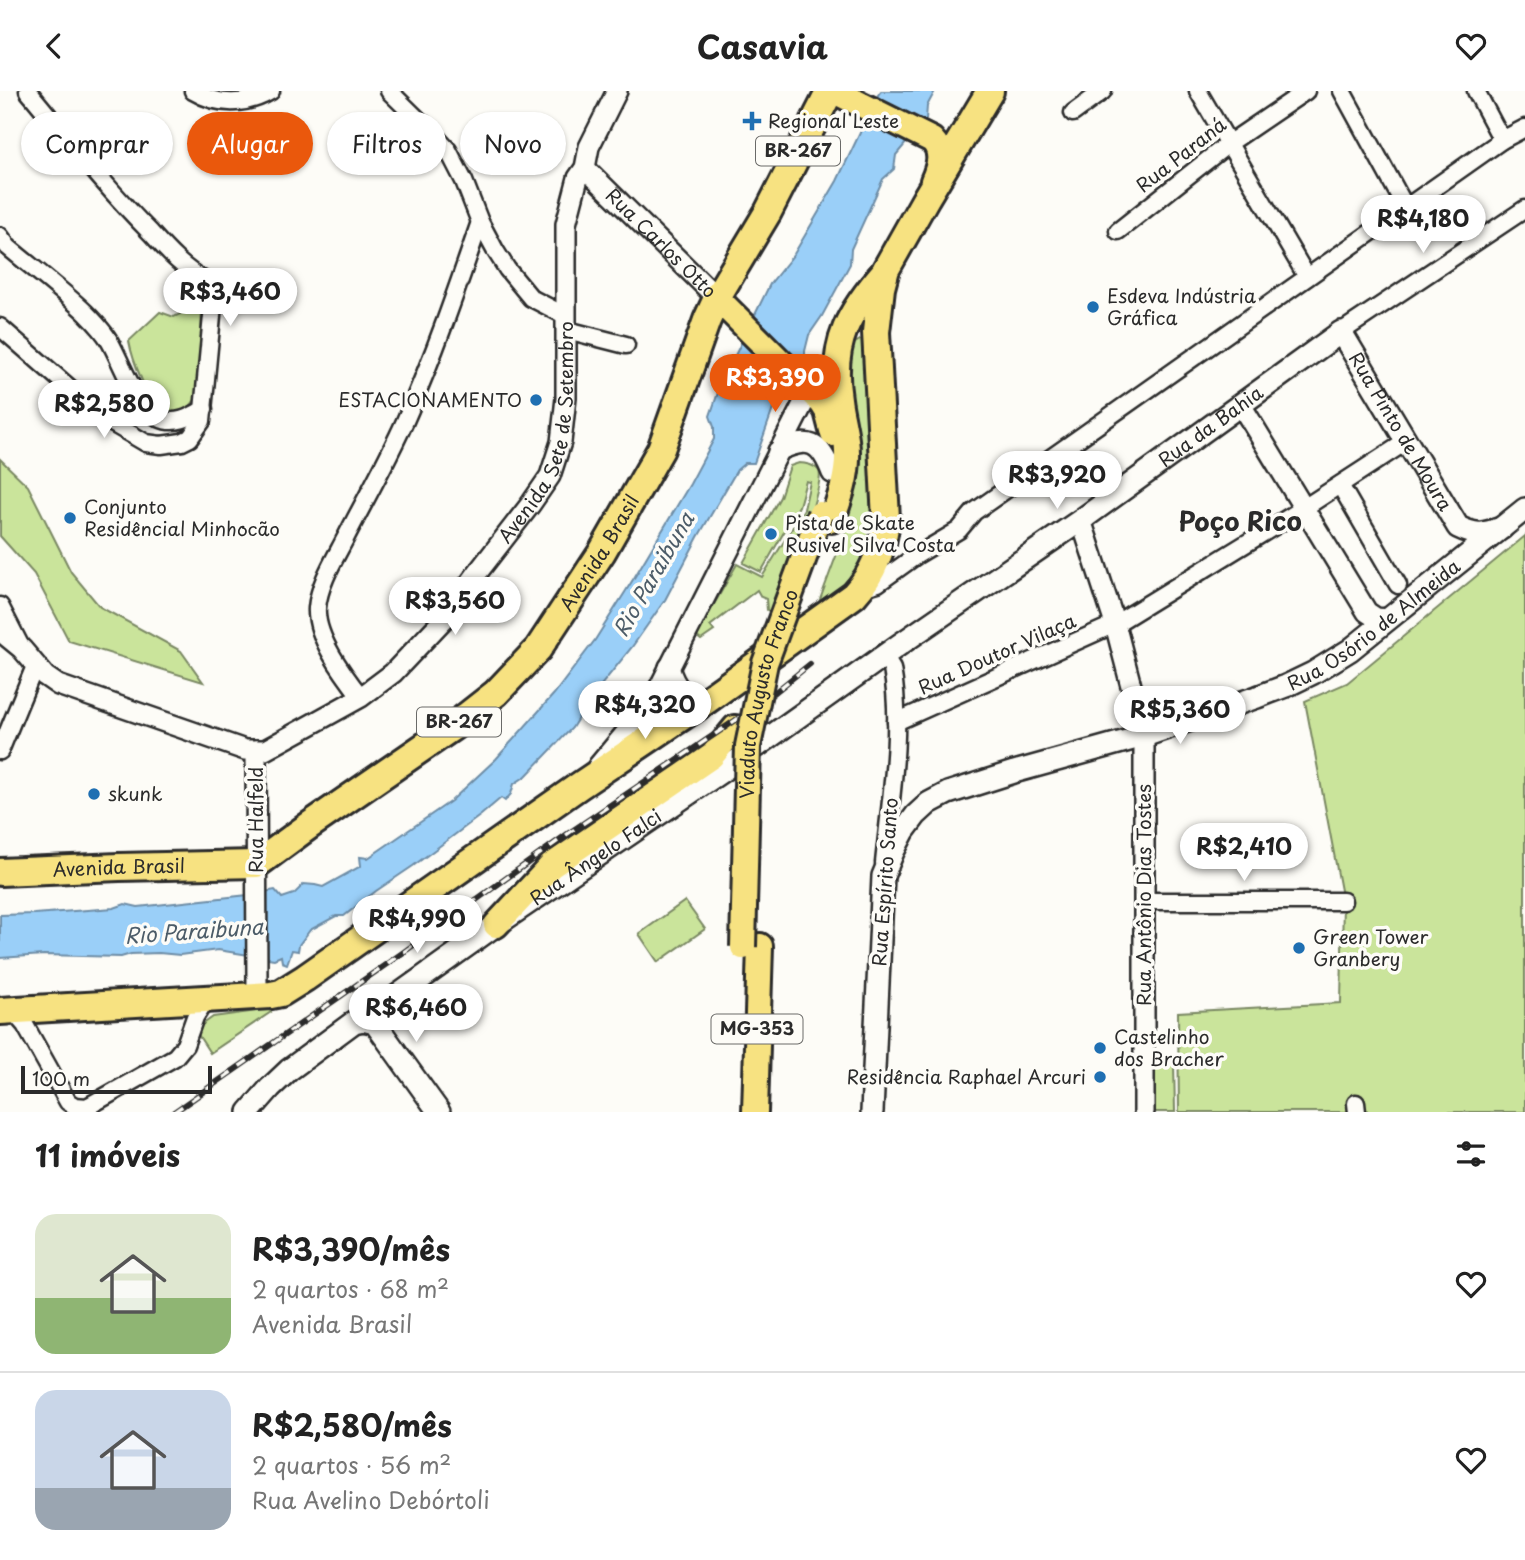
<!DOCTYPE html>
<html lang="pt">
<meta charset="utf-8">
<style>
body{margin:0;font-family:"Playpen Sans",sans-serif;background:#f6f6f6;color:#222;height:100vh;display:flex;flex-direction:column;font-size:26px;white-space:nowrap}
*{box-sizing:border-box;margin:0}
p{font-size:23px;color:#767676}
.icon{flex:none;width:38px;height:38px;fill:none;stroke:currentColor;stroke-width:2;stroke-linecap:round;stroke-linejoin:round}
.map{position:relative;height:1021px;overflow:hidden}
.panel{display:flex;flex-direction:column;background:#fff;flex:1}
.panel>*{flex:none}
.hud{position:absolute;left:21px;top:21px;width:700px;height:63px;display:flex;gap:14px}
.scale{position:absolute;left:21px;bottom:18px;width:191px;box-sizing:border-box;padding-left:7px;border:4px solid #2b2b2b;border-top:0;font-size:19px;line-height:24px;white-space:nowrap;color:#2b2b2b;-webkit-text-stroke:5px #fdfcf7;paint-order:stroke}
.price{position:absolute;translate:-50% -60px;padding:0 16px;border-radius:24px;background:#fff;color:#222;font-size:23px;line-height:46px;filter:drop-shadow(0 2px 4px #0008)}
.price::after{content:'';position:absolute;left:50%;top:42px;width:21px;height:16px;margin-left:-10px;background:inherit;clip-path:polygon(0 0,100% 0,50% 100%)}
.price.selected{background:#ea580c;color:#fff}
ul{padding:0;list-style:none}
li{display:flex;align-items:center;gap:21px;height:175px;padding:0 35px}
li+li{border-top:2px solid #e0e0e0}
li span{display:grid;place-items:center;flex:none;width:196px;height:140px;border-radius:21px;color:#555}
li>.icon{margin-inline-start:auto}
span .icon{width:84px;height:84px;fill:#fffc;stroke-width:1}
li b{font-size:30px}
h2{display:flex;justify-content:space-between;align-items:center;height:84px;padding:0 35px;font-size:30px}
.chip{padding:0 24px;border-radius:32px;background:#fff;box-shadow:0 2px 5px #0004;font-size:24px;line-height:63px}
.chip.selected{background:#ea580c;color:#fff}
header{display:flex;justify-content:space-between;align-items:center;height:91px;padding:0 35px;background:#fff;font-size:32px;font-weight:700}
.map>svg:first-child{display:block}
.green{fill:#cae49b;stroke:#7a8863;stroke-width:2}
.water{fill:#9acff8;stroke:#6e8da6;stroke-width:2}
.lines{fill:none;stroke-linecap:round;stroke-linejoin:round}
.minor-casing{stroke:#2b2b2b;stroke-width:21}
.tertiary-casing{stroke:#2b2b2b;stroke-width:24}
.secondary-casing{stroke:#2b2b2b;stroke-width:26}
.primary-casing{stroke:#2b2b2b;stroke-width:30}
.trunk-casing{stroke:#2b2b2b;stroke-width:32}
.minor{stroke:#fdfcf7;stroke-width:16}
.tertiary{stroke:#fdfcf7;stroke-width:19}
.secondary{stroke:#fdfcf7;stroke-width:21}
.primary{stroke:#f7e281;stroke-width:24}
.trunk{stroke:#f7e281;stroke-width:26}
.rail-casing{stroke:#2b2b2b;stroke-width:6}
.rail{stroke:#fdfcf7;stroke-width:3.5;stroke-dasharray:10;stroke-linecap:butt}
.primary-bridge-casing{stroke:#2b2b2b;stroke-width:30;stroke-linecap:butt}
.primary-bridge{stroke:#f7e281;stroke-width:24}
.poi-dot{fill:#1f6fb2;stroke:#fdfcf7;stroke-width:2.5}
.labels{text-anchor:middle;stroke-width:7;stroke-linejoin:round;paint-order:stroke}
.shield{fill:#fdfcf7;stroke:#6a6a68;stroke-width:2}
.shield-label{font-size:18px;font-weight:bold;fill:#2b2b2b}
.poi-label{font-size:19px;fill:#2b2b2b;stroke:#fdfcf7;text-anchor:start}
.street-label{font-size:19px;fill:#2b2b2b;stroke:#fdfcf7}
.water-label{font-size:21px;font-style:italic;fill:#4c5c68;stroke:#fdfcf7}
.district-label{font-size:26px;font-weight:bold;fill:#2b2b2b;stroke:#fdfcf7}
</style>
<header><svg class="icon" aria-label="back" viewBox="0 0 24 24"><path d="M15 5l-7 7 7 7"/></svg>Casavia<svg class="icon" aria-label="heart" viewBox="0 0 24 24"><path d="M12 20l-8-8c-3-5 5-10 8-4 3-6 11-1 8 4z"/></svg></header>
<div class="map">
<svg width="1525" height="1021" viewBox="0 0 1525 1021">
<rect width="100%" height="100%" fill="#fdfcf7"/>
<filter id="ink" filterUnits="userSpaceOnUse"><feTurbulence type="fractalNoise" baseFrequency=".0143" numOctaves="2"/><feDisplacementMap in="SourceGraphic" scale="14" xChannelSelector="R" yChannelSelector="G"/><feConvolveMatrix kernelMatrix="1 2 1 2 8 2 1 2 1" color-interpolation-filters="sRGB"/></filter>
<g filter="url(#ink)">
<g class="green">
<path d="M197,215L202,219L198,305L183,324C175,324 169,325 162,320C147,309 132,267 129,250L160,221L174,226Z"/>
<polygon points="860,249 865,251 879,438 861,484 815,522 845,441 858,390 858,366 845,297 850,259 855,252"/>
<polygon points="830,259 830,284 820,297 810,286"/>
<polygon points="0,368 28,395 71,481 100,516 181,560 203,591 69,550 34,483 0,445"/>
<path d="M799,372C805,372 815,374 819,380C826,395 780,501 772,522L767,519L766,508L761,506L757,499L710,535L714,540L701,549L696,545L737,473L762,486L804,418L810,391L806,390L799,415L761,481L743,472L780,406L790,375Z"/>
<polygon points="1525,445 1525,1021 1179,1021 1178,921 1341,912 1343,810 1305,610 1347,592"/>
<polygon points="668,596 692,611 624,657"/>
<polygon points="685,810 705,838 658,871 639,843"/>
<polygon points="267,916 271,921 210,962 195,939 213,926 257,920"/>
<polygon points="1154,972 1174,972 1175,1021 1155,1021"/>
</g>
<polygon class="water" points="881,0 935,0 927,15 926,28 896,64 894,78 883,88 851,158 850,173 822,225 809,244 805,260 805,270 789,297 781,304 773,318 754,372 745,372 737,379 698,446 665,509 632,556 589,609 572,637 526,685 514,693 511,703 505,710 501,707 481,724 413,775 376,800 344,825 336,825 310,839 299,854 298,860 292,859 287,873 282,871 281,865 274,868 218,859 180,864 159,862 131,863 121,866 44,864 0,867 0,824 34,823 114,817 125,813 138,816 248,804 275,799 282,807 294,803 304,793 315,794 323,796 361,775 360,766 368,767 451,710 496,668 554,603 595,549 634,487 690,393 714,348 714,336 710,325 721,293 770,193 794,163 837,90 878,4"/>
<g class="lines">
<g class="minor-casing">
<g id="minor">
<path d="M193,0C218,15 246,15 271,0"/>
<polyline points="389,0 436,46 448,59 464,90 480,131 495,159 507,178 531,207 566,225"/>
<polyline points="1198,0 1307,186"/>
<polyline points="1342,0 1406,117"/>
<polyline points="1476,0 1502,49"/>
<polyline points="1073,22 1103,0"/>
<polyline points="1118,140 1228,53 1306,0"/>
<path d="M0,145L8,156C34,178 61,198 86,222C95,231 104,240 110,251C123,274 135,314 159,327C175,335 190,326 204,318"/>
<path d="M0,236L105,328L146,352L161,354L182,351L190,347L202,330L212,225L213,212L207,191C185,179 168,161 151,142C107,98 68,48 28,0"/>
<polyline points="567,239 626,254"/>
<polyline points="1341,241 1525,118"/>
<polyline points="1340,394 1398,494"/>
<polyline points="861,497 878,492 917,464 959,439 974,421 1502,49 1525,37"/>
<polyline points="0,515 21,556"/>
<path d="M878,568L889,573L892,578C903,636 890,713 884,772"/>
<path d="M361,606C344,584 315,546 317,517C319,493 334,469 345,448C365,409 387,370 405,330C434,265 457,198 480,131"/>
<polyline points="896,631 1115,533 1304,417 1407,350"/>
<polyline points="0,660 35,575"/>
<polyline points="1144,810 1343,810"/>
<polyline points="12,919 25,934 68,1011 75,1015 87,1016 175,966 185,954 195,926 207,907"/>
<polyline points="1356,1012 1357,1021"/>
</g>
</g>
<g class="tertiary-casing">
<g id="tertiary">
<path id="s1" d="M585,77L717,207"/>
<polyline points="1241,314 1367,521 1376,527 1388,528"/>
<path d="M778,360C809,345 820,351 832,382"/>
<polyline points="1081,429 1115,533 1144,645 1144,1021"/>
<path id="s2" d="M0,540L22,558L45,585L58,594L245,659H265L361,606L393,582L444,528L478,481L530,414L550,385L561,351L566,307V133L578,87L585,77L589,56L617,0"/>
<path d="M669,576C676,600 683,603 707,609"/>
<polyline points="598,675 628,639 659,597 802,315 805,305 804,294"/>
<polyline points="251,906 255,901 257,896 256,659"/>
</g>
</g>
<g class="secondary-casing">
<g id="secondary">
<polyline points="363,929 375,932 439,1021"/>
<path id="s3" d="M249,1021L270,997L289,979L354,931L363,929L496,834L725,678L899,554L1081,429L1341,241L1458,436C1476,445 1483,443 1502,437"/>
<path id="s4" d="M872,1021L883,785L893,761L904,740L916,724L929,712L948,702L1014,681L1144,645L1257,606L1286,595L1313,582L1350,559L1525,418"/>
</g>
</g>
<g class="primary-casing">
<g id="primary">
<path d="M834,0L932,49C944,61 939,76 933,90"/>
<polyline points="717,207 822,312 827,320 833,343"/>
<path d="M832,429C840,407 848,385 847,361C847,344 841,326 839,308C830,251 849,220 886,178"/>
<polyline points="496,834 551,775 712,665 735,637"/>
<polyline points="755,1021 760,855"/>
</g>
</g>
<g class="trunk-casing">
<g id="trunk">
<path id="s5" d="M0,781L119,776L257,773L310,734L454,635L496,602L538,558L602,461L661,358L707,229L720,201L768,121L830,0"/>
<path d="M0,920L271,904L281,902L305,887L579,695L707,609L854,504C874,482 883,458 886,428L876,241L881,197L886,178L926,107L990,0"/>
</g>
</g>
<use href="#minor" class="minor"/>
<use href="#tertiary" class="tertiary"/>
<use href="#secondary" class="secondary"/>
<use href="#primary" class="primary"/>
<use href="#trunk" class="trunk"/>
<g class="rail-casing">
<polyline id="rail" points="174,1021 401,863 569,742 764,610 810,573"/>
</g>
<use href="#rail" class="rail"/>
<g class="primary-bridge-casing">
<g id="primary-bridge">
<path id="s6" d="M743,856L748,655L765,572L820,423"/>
</g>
</g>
<use href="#primary-bridge" class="primary-bridge"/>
</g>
</g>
<g class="poi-dot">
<path d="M748.5 19.5h7v7h7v7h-7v7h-7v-7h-7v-7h7z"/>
<circle cx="1093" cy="216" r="7"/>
<circle cx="536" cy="309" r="7"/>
<circle cx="70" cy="427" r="7"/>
<circle cx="771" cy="443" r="7"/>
<circle cx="94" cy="703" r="7"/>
<circle cx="1299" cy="857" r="7"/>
<circle cx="1100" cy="957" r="7"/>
<circle cx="1100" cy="986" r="7"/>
</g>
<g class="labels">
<g class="shield">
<rect x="756" y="45.5" width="84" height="29" rx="5"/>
<rect x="417" y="616.5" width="84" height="29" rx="5"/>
<rect x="711.5" y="923.5" width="91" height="29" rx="5"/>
</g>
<g class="shield-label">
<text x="798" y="66">BR-267</text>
<text x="459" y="637">BR-267</text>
<text x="757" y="944">MG-353</text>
</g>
<g class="poi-label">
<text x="768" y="37">Regional Leste</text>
<text x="1107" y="212">Esdeva Indústria<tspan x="1107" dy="22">Gráfica</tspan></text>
<text x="522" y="316" text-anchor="end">ESTACIONAMENTO</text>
<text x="84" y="423">Conjunto<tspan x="84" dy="22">Residêncial Minhocão</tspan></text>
<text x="785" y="439">Pista de Skate<tspan x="785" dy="22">Rusivel Silva Costa</tspan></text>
<text x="108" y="710">skunk</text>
<text x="1313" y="853">Green Tower<tspan x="1313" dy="22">Granbery</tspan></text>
<text x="1114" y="953">Castelinho<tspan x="1114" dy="22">dos Bracher</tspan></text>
<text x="1086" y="993" text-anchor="end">Residência Raphael Arcuri</text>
</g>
<g class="street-label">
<text transform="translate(1181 64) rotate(-38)" y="7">Rua Paraná</text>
<text dy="7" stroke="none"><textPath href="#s1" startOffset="107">Rua Carlos Otto</textPath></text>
<text dy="7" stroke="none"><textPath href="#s3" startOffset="1183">Rua da Bahia</textPath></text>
<text dy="7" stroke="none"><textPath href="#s2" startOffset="738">Avenida Sete de Setembro</textPath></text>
<text dy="7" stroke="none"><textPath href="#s3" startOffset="1460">Rua Pinto de Moura</textPath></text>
<text dy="7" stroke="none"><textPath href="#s5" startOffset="726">Avenida Brasil</textPath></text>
<text dy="7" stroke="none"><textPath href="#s4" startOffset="807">Rua Osório de Almeida</textPath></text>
<text transform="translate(997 563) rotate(-24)" y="7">Rua Doutor Vilaça</text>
<text dy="7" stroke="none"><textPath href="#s6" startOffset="256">Viaduto Augusto Franco</textPath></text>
<text transform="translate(256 729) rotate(-90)" y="7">Rua Halfeld</text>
<text dy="7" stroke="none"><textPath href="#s3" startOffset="432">Rua Ângelo Falci</textPath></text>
<text dy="7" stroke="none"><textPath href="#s5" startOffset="119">Avenida Brasil</textPath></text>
<text transform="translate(885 791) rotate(-86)" y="7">Rua Espírito Santo</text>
<text transform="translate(1144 804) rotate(-90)" y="7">Rua Antônio Dias Tostes</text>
</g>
<g class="water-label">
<text transform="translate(654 484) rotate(-60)" y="7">Rio Paraibuna</text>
<text transform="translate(194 841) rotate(-4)" y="7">Rio Paraibuna</text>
</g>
<g class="district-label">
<text x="1240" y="440">Poço Rico</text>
</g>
</g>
</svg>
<div class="scale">100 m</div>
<b class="price" style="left:1423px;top:164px">R$4,180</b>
<b class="price" style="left:230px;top:237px">R$3,460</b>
<b class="price selected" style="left:775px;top:323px">R$3,390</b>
<b class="price" style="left:104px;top:349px">R$2,580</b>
<b class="price" style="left:1057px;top:420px">R$3,920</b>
<b class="price" style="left:455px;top:546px">R$3,560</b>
<b class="price" style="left:645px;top:650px">R$4,320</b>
<b class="price" style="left:1180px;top:655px">R$5,360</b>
<b class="price" style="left:1244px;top:792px">R$2,410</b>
<b class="price" style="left:417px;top:864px">R$4,990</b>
<b class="price" style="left:416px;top:953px">R$6,460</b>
<div class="hud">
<a class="chip">Comprar</a>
<a class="chip selected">Alugar</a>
<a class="chip">Filtros</a>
<a class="chip">Novo</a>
</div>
</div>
<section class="panel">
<h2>11 imóveis<svg class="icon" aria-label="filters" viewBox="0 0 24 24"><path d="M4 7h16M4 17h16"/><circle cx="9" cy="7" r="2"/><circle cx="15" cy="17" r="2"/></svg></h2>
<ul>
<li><span style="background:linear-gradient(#dfe7d0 60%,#8fb573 0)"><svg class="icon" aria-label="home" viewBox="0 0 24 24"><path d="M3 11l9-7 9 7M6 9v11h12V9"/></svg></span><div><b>R$3,390/mês</b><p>2 quartos · 68 m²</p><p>Avenida Brasil</p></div><svg class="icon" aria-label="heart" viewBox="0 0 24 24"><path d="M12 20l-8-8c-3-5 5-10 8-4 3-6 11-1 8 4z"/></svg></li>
<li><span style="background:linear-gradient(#c9d6e8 70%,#9aa5b1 0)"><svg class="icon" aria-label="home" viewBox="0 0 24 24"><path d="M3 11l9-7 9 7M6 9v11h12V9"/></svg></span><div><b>R$2,580/mês</b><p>2 quartos · 56 m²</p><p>Rua Avelino Debórtoli</p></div><svg class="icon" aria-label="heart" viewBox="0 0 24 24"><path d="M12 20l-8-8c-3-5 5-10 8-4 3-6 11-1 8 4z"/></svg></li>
</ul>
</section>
